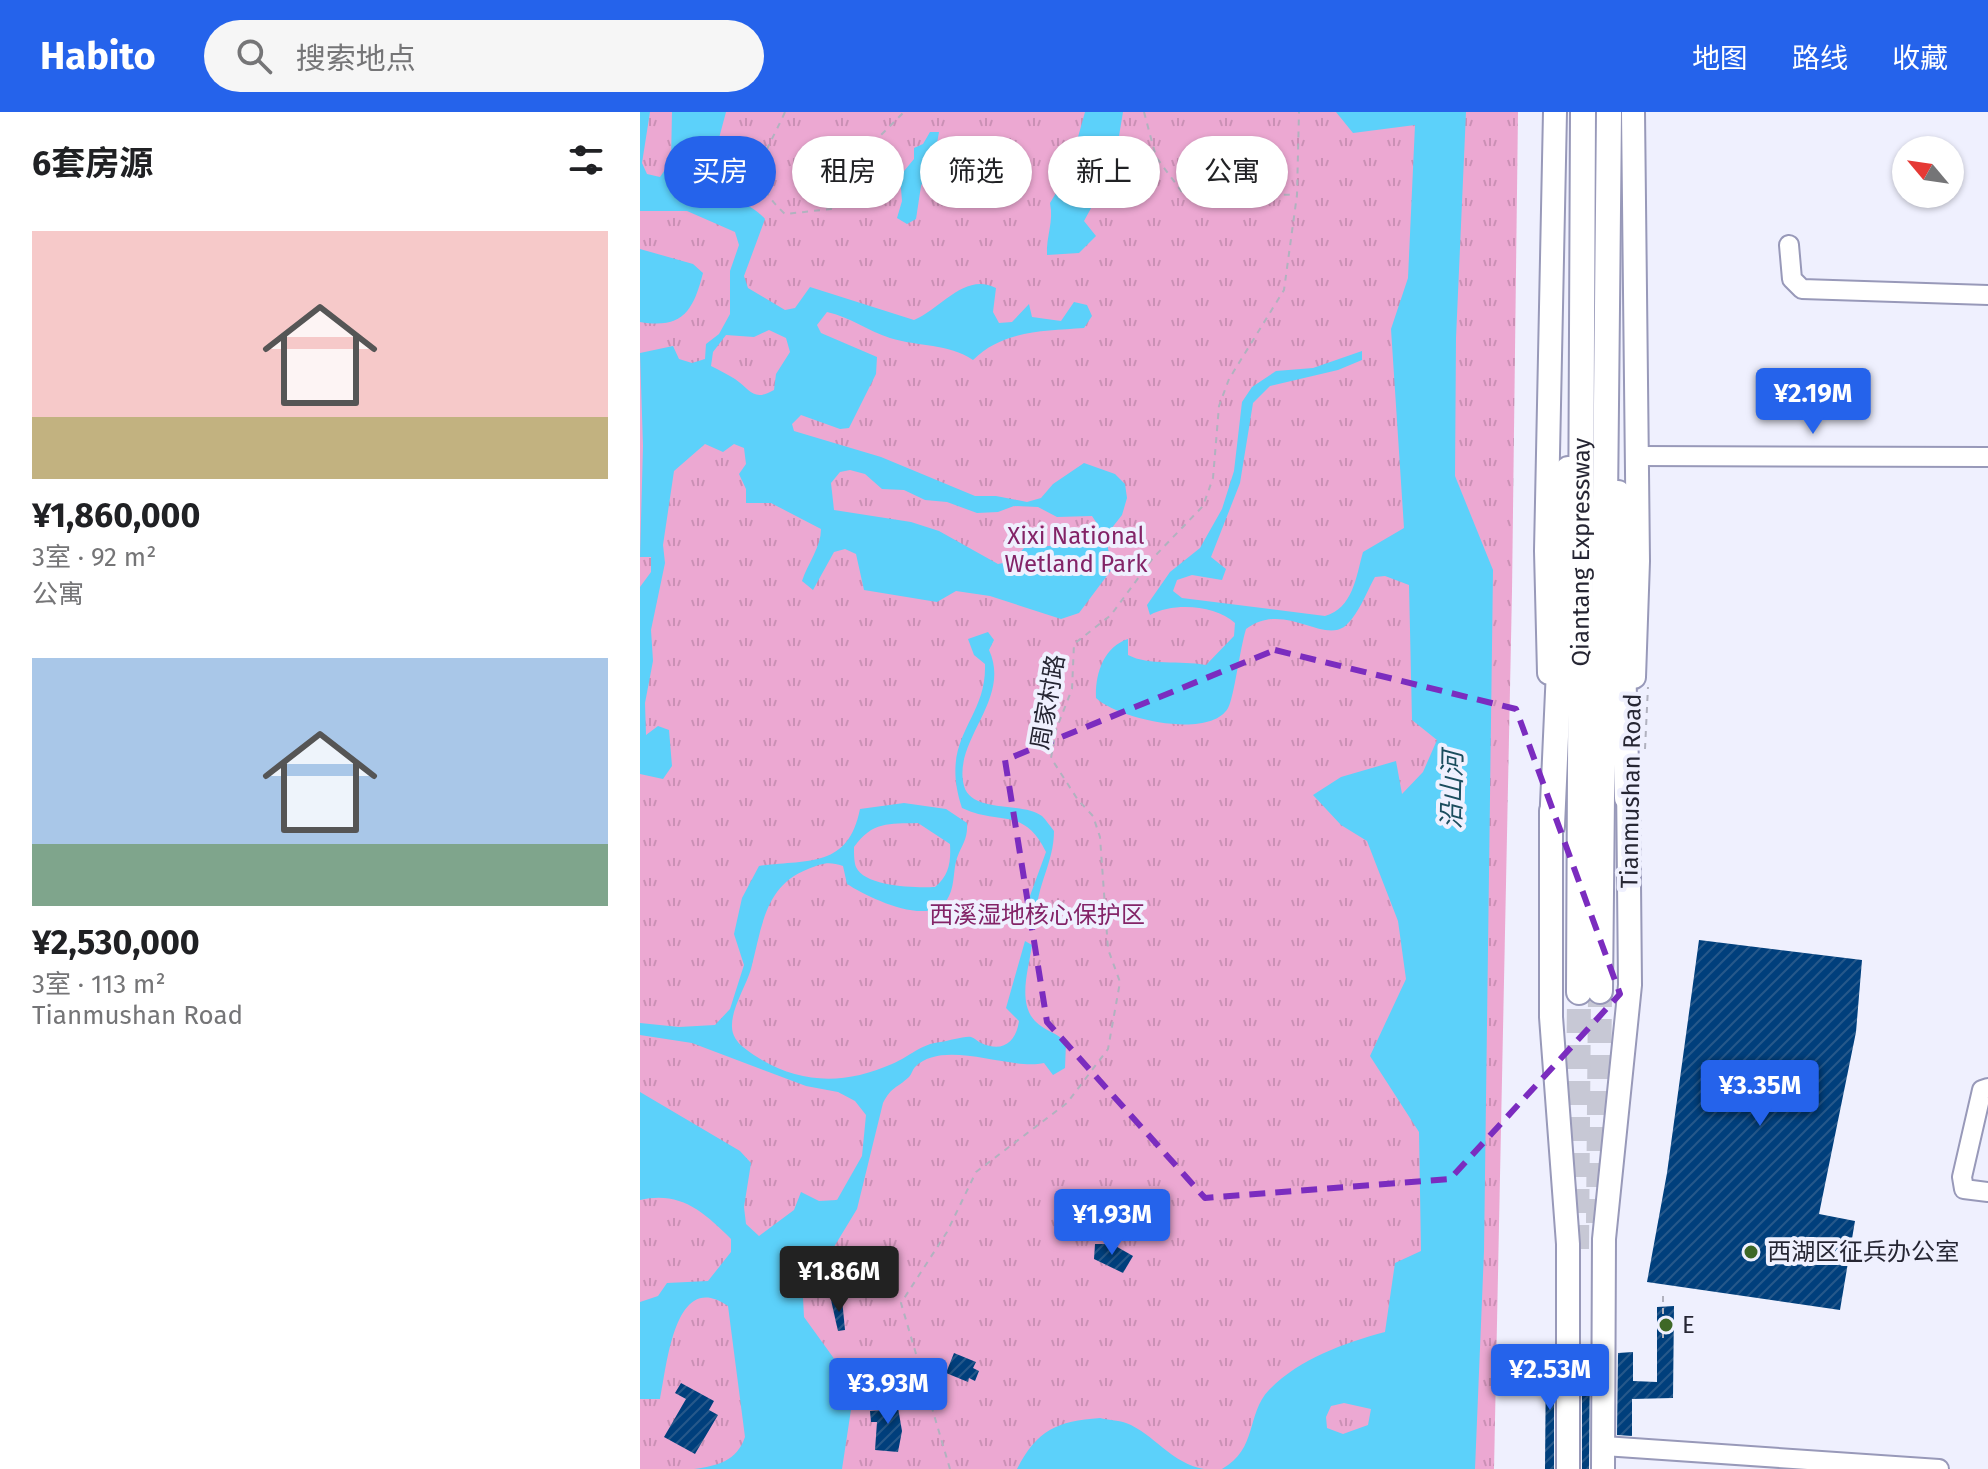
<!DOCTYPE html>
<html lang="zh">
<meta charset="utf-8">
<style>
body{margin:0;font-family:"Fira Sans","Noto Sans SC",sans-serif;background:#f6f6f6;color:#202124;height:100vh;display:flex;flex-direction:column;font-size:30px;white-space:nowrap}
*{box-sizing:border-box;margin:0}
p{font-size:26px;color:#757577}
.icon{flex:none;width:44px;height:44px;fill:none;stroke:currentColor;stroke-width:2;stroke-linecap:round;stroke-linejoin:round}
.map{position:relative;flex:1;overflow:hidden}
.side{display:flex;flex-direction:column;background:#fff;width:640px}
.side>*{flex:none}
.guide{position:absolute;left:24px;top:24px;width:760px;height:72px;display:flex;gap:16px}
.needle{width:52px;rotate:299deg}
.buttons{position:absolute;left:1252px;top:24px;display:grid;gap:16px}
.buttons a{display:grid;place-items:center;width:72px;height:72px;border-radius:50%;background:#fff;box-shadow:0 2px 6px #0004;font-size:40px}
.price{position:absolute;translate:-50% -68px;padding:0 18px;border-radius:8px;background:#2563eb;color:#fff;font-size:26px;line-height:52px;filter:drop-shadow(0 2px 4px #0008)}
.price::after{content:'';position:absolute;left:50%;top:48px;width:24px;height:18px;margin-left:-12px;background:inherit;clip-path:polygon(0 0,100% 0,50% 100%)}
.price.selected{background:#222;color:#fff}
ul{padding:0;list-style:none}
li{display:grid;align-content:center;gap:16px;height:424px;padding:0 32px}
li span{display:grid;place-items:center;height:248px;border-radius:0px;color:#555}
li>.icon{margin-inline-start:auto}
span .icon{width:144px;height:144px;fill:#fffc;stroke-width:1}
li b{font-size:34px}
h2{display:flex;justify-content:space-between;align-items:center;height:96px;padding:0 32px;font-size:34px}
.tag{padding:0 28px;border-radius:36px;background:#fff;box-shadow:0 2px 6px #0004;font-size:28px;line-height:72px}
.tag.selected{background:#2563eb;color:#fff}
header{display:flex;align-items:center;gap:48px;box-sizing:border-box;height:112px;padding:0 40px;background:#2563eb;color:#fff}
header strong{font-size:38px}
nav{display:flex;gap:44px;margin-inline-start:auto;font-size:28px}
.search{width:560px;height:72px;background:#f6f6f6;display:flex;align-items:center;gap:20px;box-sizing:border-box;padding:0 28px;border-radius:44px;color:#757577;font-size:30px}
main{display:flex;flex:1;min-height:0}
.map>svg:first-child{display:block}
.park{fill:url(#park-tufts)}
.water{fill:#5cd1fa;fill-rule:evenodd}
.building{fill:url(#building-hatch)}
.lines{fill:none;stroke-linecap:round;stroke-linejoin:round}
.highway-tunnel{stroke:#c7c8d5;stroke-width:24;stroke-dasharray:24 12;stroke-linecap:butt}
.minor-casing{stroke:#9899b9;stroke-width:22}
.major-casing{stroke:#9899b9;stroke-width:26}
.highway-casing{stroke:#9899b9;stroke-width:28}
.path{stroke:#b1b2bf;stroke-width:2;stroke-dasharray:6 6;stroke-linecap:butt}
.minor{stroke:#fff;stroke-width:18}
.major{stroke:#fff;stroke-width:22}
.highway{stroke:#fff;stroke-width:24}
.marked{fill:none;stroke:#7b2cbf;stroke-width:6;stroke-dasharray:16 10;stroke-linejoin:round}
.poi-dot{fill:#3e6826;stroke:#eff0fe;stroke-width:3}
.labels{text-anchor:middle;stroke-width:8;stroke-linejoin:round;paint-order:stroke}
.park-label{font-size:24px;fill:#832367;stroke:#eff0fe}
.street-label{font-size:24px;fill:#262633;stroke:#eff0fe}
.poi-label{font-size:24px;fill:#262633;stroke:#eff0fe;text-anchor:start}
.water-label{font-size:26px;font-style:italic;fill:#1b4d5e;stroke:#eff0fe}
</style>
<header>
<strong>Habito</strong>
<div class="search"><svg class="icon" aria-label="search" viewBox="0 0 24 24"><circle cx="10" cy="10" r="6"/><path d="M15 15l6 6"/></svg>搜索地点</div>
<nav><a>地图</a><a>路线</a><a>收藏</a></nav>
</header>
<main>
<section class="side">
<h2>6套房源<svg class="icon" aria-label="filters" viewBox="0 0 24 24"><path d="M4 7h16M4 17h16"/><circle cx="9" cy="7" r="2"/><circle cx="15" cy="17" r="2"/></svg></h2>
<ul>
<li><span style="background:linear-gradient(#f6c9c9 75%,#c2b280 0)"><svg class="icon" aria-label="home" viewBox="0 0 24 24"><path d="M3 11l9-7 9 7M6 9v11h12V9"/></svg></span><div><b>¥1,860,000</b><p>3室 · 92 m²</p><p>公寓</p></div></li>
<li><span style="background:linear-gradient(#a9c7e8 75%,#7fa58c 0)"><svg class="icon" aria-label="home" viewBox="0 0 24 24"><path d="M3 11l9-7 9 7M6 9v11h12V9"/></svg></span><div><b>¥2,530,000</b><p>3室 · 113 m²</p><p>Tianmushan Road</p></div></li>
</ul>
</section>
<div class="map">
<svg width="1348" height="1357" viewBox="0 0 1348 1357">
<defs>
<pattern id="park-tufts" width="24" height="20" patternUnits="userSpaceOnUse" patternTransform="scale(2)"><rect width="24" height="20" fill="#eca8d2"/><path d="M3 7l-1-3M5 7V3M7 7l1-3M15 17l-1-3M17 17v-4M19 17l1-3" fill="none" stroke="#ca90b5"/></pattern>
<pattern id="building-hatch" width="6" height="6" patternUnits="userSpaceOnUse" patternTransform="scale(2)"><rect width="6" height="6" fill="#003f7c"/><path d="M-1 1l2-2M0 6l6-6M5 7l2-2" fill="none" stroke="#26588a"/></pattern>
</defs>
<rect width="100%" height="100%" fill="#eff0fe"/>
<polygon class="park" points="0,0 878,0 872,479 854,1357 0,1357"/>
<g class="water">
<path d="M0,0H10L2,51L7,62L20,65L31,49L32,0H86L67,71C84,88 109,88 125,107L104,164L108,176L145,198L155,196L170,175L274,208C302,196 325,160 356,176L353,200L359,211L372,210L389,192L392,205L421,209L434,190L447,193L452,204L444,216C404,219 363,218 333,248C308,231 279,235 250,226C228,219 210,205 187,200L177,213L181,221L237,245L236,262L209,316L200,317L161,303L152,312L154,319L241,345L335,384H356L387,390L401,386L413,372L444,351L475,362L485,372L487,386L482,403L471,417L467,431L472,457L439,501L421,507L350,484L316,479L297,490L224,478L216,442L205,437L194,440L173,478L162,469C168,451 181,435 181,417L131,391H106V377L99,362L106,352L104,336L94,332L83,340L65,332L34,359L23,433L25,451L11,518L13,549L5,591L6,623L18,614L29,618L32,654L23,667L0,662V475L11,460V445H0L3,334L0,241L33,234L39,247L52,251L65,247L66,232L79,222L90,202V159L99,133L95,120L47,99H0ZM129,218L146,226L150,240L136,262L134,278C113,290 111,278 95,267C87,262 79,258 71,254L73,240L86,223L114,225ZM210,358L225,362L242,377L264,378L285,388L307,390L337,401L358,400L374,394L398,395L417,405L452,404L458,413L454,426L446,431L384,436L373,449L358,452L299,419L271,410L194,398L191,371L200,360Z"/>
<path d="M445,0H483L474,54L444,109L456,124L439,141L407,143C406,124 414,110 410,91L428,61Z"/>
<path d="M696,0H826L816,226L815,364L853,458L844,1139L835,1357H582C618,1337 606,1302 629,1278C659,1247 704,1231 745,1220L755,1151L781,1139L779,1020L730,944L766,867L758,809L727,729L701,713L673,683L701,665L756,649L762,682L783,660L797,628L772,608L769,473L745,464L735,465C726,481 718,504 704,515C680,530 644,489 606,517C600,536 594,585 588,596C570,628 478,607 456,586C455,563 463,535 488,527V543C509,554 539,548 566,553L594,524L595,511C575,493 534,490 510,503L507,493L530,460L560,436L582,397L594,359L602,290L612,275L636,259L673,256L722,239V248L698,258L630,274L613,291L600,371L571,445L586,457L582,468L552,463L537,468L533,479L542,486L685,504C713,496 716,465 723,440L764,416L751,217L768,166L775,13L713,21ZM704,1291L731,1297L728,1313L703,1322L687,1316L686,1305L691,1294Z"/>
<polygon points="290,20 299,20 296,37 281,74 276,107 267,112 257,106 262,89 260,64 274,47 274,36 283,32"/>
<path d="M0,137L53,152L63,161C53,200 42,217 0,210Z"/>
<path d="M348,520L354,528L349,538C372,588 312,628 324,674C332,702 382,689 402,704C406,708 410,714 414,719C414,754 392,779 397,815L389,813L383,803L406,740C384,694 360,714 322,696C298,623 347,610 345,552L334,543L328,527Z"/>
<path d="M264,691L306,697L327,711C328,727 322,732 317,746C313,758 315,772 309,784C294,818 229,786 207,772L203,754C189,749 182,751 168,757C124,774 122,816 111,857C106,874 91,897 92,915C92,923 97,930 103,935C150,972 200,975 252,952C271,944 280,932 301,930C309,929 324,924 331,925C335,926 338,930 341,931C363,941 376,930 379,909L366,896L385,829L392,833C389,856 377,890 395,909C404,919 417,920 426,931L425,956L413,963L404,951C370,959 304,926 275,955C272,958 272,962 269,965C256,977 252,974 243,991L217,1097L163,1186L164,1205L208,1266L212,1291L202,1357H54C77,1354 97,1349 105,1325L88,1194C34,1156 27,1255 20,1287H0V1190L18,1184L27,1171L68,1169L91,1140V1127C63,1099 40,1079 0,1088V980L100,1039L111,1051L104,1095L106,1112L119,1124L154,1098L161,1080L179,1089L197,1088L222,1044L226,1003L215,989L198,980L166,974L52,931L0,923V911L39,915L75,913L90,897L104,853L94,822L102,786L119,754C168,747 208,757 220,697ZM278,711L310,732C311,751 309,763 295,775C276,776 225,775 216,755C214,750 214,741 214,735C233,709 248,712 278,711Z"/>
<path d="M460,1306C468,1308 478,1308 486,1311C513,1321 532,1352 564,1357H377C397,1318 417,1309 460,1306Z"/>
</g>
<g class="building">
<polygon points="1059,828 1222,848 1216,920 1179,1102 1215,1109 1200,1198 1007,1170 1027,1061"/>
<polygon points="455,1132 472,1132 493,1144 483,1161 454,1147"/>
<polygon points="202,1187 205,1218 198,1219 191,1188"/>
<polygon points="1034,1194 1033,1286 992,1287 992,1324 977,1323 978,1241 993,1240 993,1269 1017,1270 1017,1195"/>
<polygon points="314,1241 336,1250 333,1256 339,1259 335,1269 329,1266 328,1270 306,1261"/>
<polygon points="906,1241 914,1241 914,1357 905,1357"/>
<polygon points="942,1241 950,1241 949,1357 942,1357"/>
<polygon points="41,1271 74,1289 69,1298 78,1303 55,1342 24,1325 46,1287 35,1281"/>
<polygon points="256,1284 262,1319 258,1340 235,1338 237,1310 231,1310 230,1299 245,1298 244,1285"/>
</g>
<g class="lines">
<g class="highway-tunnel">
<polyline points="958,1111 960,879"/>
<polyline points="937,1137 939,880"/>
</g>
<g class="minor-casing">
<g id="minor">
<polyline points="1149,133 1152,167 1162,177 1348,183"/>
<polyline points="998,344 1348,345"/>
<polyline points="1348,976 1342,978 1322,1065 1324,1077 1348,1080"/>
<polyline points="964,1334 1299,1357"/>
</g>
</g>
<g class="major-casing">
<g id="major">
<polyline points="993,0 998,449 994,565"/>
<polyline points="909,561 906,439 915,0"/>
<polyline points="911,699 911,905 928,1132 928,1357"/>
<polyline points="963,1357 964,1127 990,873 988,668"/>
</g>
</g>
<g class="highway-casing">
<g id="highway">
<polyline points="978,381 987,686"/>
<polyline points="912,714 928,357"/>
<polyline points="960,879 969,0"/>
<path id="s1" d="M939,880L943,0"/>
</g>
</g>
<g class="path">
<path d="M145,0C125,45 103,63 145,102L191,97L214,50L264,0"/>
<polyline points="504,0 516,45 542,80 655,83"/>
<polyline points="1005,637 1008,575"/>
<polyline points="1023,1226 1023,1178"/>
<polyline points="310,1357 261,1191 307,1120 336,1060 427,991 468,937 480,870 468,837 460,725 453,704 438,688 411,646 416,618 432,577 434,532 471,503 513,446 563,394 573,366 579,294 589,267 644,178 657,83 659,0"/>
</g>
<use href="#minor" class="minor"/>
<use href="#major" class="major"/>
<use href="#highway" class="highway"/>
</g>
<path class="marked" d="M635,538L876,597L980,882L810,1067L565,1086L407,910L365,648Z"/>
<g class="poi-dot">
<circle cx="1111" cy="1140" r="8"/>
<circle cx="1026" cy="1213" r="8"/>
</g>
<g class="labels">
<g class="park-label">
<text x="436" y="432">Xixi National<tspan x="436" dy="28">Wetland Park</tspan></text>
<text x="397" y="811">西溪湿地核心保护区</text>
</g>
<g class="street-label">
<text dy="8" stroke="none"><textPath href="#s1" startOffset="440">Qiantang Expressway</textPath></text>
<text transform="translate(408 590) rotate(-80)" y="8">周家村路</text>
<text transform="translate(991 679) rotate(-89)" y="8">Tianmushan Road</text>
</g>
<g class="poi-label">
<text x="1127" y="1148">西湖区征兵办公室</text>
<text x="1042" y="1221">E</text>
</g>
<g class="water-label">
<text transform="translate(812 678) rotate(-89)" y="9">沿山河</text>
</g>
</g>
</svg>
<div class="buttons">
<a><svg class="needle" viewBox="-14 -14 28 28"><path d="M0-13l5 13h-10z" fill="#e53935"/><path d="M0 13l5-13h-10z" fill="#757577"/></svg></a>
</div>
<b class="price" style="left:1173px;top:324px">¥2.19M</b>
<b class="price" style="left:1120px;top:1016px">¥3.35M</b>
<b class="price" style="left:472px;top:1145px">¥1.93M</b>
<b class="price selected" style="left:199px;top:1202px">¥1.86M</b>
<b class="price" style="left:910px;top:1300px">¥2.53M</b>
<b class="price" style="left:248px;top:1314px">¥3.93M</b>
<div class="guide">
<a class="tag selected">买房</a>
<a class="tag">租房</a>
<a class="tag">筛选</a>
<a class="tag">新上</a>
<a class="tag">公寓</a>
</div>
</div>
</main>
